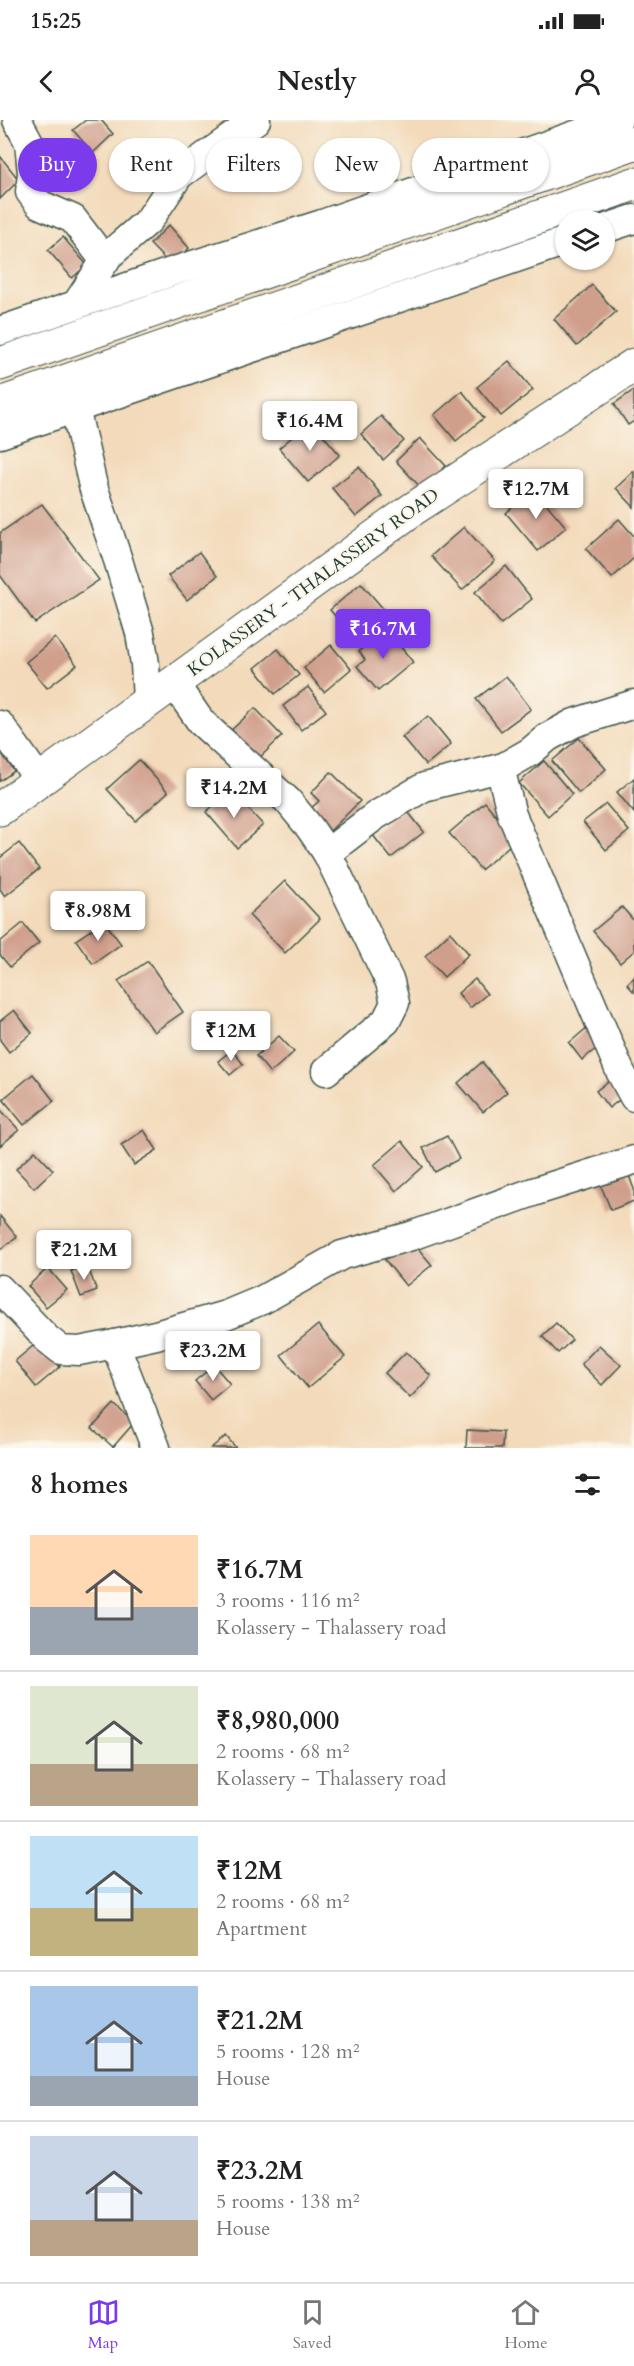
<!DOCTYPE html>
<meta charset="utf-8">
<style>
body{margin:0;font-family:Cardo,serif;background:#f6f6f6;color:#222;height:100vh;display:flex;flex-direction:column;font-size:22px;white-space:nowrap}
*{box-sizing:border-box;margin:0}
p{font-size:20px;color:#767676}
.icon{flex:none;width:33px;height:33px;fill:none;stroke:currentColor;stroke-width:2;stroke-linecap:round;stroke-linejoin:round}
.map{position:relative;height:1328px;overflow:hidden}
.side{display:flex;flex-direction:column;background:#fff;flex:1}
.side>*{flex:none}
.top-card{position:absolute;left:18px;top:18px;width:598px;height:54px;display:flex;gap:12px}
.fabs{position:absolute;left:555px;top:90px;display:grid;gap:12px}
.fabs a{display:grid;place-items:center;width:60px;height:60px;border-radius:50%;background:#fff;box-shadow:0 2px 4px #0004;font-size:30px}
.price{position:absolute;translate:-50% -51px;padding:0 14px;border-radius:6px;background:#fff;color:#222;font-size:20px;line-height:39px;filter:drop-shadow(0 2px 3px #0008)}
.price::after{content:'';position:absolute;left:50%;top:36px;width:18px;height:14px;margin-left:-9px;background:inherit;clip-path:polygon(0 0,100% 0,50% 100%)}
.price.selected{background:#7c3aed;color:#fff}
ul{padding:0;list-style:none}
li{display:flex;align-items:center;gap:18px;height:150px;padding:0 30px}
li+li{border-top:2px solid #e0e0e0}
li span{display:grid;place-items:center;flex:none;width:168px;height:120px;border-radius:0px;color:#555}
li>.icon{margin-inline-start:auto}
span .icon{width:72px;height:72px;fill:#fffc;stroke-width:1}
li b{font-size:26px}
h2{display:flex;justify-content:space-between;align-items:center;height:72px;padding:0 30px;font-size:26px}
.pill{padding:0 21px;border-radius:27px;background:#fff;box-shadow:0 2px 4px #0004;font-size:21px;line-height:54px}
.pill.selected{background:#7c3aed;color:#fff}
.status{display:flex;justify-content:space-between;align-items:center;height:42px;padding:0 30px;background:#fff;direction:ltr}
.status svg{height:16px;fill:currentColor}
header{display:flex;justify-content:space-between;align-items:center;height:78px;padding:0 30px;background:#fff;font-size:27px;font-weight:700}
.tabs{display:flex;justify-content:space-around;align-items:center;height:84px;border-top:2px solid #e0e0e0;background:#fff;font-size:16px;color:#767676}
.tabs a{display:grid;justify-items:center;gap:3px}
.tabs .selected{color:#7c3aed}
.map>svg:first-child{display:block}
.building{fill:#d09f8c}
.lines{fill:none;stroke-linecap:round;stroke-linejoin:round}
.minor-casing{stroke:#3f5548;stroke-width:31}
.major-casing{stroke:#3f5548;stroke-width:35}
.highway-casing{stroke:#3f5548;stroke-width:35}
.minor{stroke:#fff;stroke-width:28}
.major{stroke:#fff;stroke-width:33}
.highway{stroke:#fff;stroke-width:33}
.labels{text-anchor:middle;stroke-width:4.5;stroke-linejoin:round;paint-order:stroke}
.street-label{font-size:18px;fill:#1f3d34;stroke:#fbf7ec}
</style>
<div class="status"><b>15:25</b><svg viewBox="0 0 49 12"><path d="M0 12V9h3v3zM5 12V6h3v6zM10 12V3h3v9zM15 12V0h3v12zM26 1h20v11H26zM47 4h2v5h-2z"/></svg></div>
<header><svg class="icon" aria-label="back" viewBox="0 0 24 24"><path d="M15 5l-7 7 7 7"/></svg>Nestly<svg class="icon" aria-label="person" viewBox="0 0 24 24"><circle cx="12" cy="8" r="4"/><path d="M4 21q1-7 8-7t8 7"/></svg></header>
<div class="map">
<svg width="634" height="1328" viewBox="0 0 634 1328">
<rect width="100%" height="100%" fill="#fbf7ec"/>
<filter id="ink" filterUnits="userSpaceOnUse"><feTurbulence type="fractalNoise" baseFrequency=".0167" numOctaves="2"/><feDisplacementMap in="SourceGraphic" scale="12" xChannelSelector="R" yChannelSelector="G"/><feConvolveMatrix kernelMatrix="1 2 1 2 8 2 1 2 1" color-interpolation-filters="sRGB"/></filter>
<filter id="wash" filterUnits="userSpaceOnUse"><feTurbulence type="fractalNoise" baseFrequency=".008" numOctaves="4" result="noise"/><feDisplacementMap in="SourceGraphic" scale="24" xChannelSelector="R" yChannelSelector="G"/><feGaussianBlur stdDeviation="1.35" result="paint"/><feColorMatrix in="noise" values="0 0 0 0 0 0 0 0 0 0 0 0 0 0 0 0 0 1.4 0 .05"/><feComposite in="paint" operator="in"/></filter>
<g filter="url(#wash)">
<rect width="100%" height="100%" fill="#f3daba"/>
<g id="blocks">
<g class="building">
<polygon points="86,0 101,0 113,14 93,33 73,10"/>
<polygon points="247,17 267,41 240,67 218,42"/>
<polygon points="81,29 95,47 75,63 62,45"/>
<polygon points="0,36 19,60 0,79"/>
<polygon points="169,105 189,128 172,147 150,124"/>
<polygon points="63,117 87,145 72,158 48,130"/>
<polygon points="592,165 616,192 577,226 554,199"/>
<polygon points="509,241 533,270 501,296 477,267"/>
<polygon points="634,270 634,301 628,305 614,284"/>
<polygon points="462,271 484,298 456,321 434,295"/>
<polygon points="381,296 404,321 383,340 361,314"/>
<polygon points="311,301 340,335 308,362 279,328"/>
<polygon points="420,318 446,346 422,369 396,341"/>
<polygon points="359,347 382,376 356,397 332,368"/>
<polygon points="634,351 634,387 616,368"/>
<polygon points="534,369 566,407 538,431 506,393"/>
<polygon points="42,384 99,460 35,503 0,455 0,413"/>
<polygon points="619,399 634,416 634,438 612,458 586,429"/>
<polygon points="464,407 495,441 462,470 431,436"/>
<polygon points="199,432 217,456 187,480 168,456"/>
<polygon points="506,446 532,479 501,504 475,472"/>
<polygon points="361,463 386,492 354,518 330,490"/>
<polygon points="386,509 413,542 378,571 357,546 365,540 359,531"/>
<polygon points="55,518 77,545 47,568 26,542"/>
<polygon points="331,525 351,549 324,572 304,548"/>
<polygon points="278,529 299,555 275,574 255,548"/>
<polygon points="506,556 531,589 501,611 476,579"/>
<polygon points="308,567 326,591 301,610 283,586"/>
<polygon points="255,588 282,616 253,644 226,615"/>
<polygon points="428,596 451,624 426,645 402,617"/>
<polygon points="579,618 606,649 579,673 552,641"/>
<polygon points="0,631 14,651 0,661"/>
<polygon points="139,640 168,672 136,701 107,669"/>
<polygon points="544,641 572,674 548,696 519,663"/>
<polygon points="331,652 360,681 330,711 309,690 319,681 311,673"/>
<polygon points="634,658 634,693 617,672"/>
<polygon points="231,670 263,705 237,728 206,692"/>
<polygon points="485,682 516,720 481,750 449,713"/>
<polygon points="606,684 629,711 606,730 583,702"/>
<polygon points="405,688 424,712 391,738 372,714"/>
<polygon points="19,723 39,749 5,776 0,769 0,738"/>
<polygon points="285,761 320,799 285,833 249,795"/>
<polygon points="622,787 634,801 634,831 620,843 593,811"/>
<polygon points="104,801 121,824 93,844 76,820"/>
<polygon points="23,803 39,823 10,847 0,835 0,822"/>
<polygon points="450,812 469,834 444,857 425,836"/>
<polygon points="148,841 183,892 154,912 118,861"/>
<polygon points="634,857 634,872 627,864"/>
<polygon points="475,859 487,874 470,888 458,873"/>
<polygon points="14,890 32,913 9,932 0,920 0,901"/>
<polygon points="589,906 603,923 582,940 569,923"/>
<polygon points="279,916 294,932 270,953 256,936"/>
<polygon points="232,930 243,944 230,955 218,941"/>
<polygon points="482,942 507,972 483,992 458,963"/>
<polygon points="33,954 54,981 24,1005 3,979"/>
<polygon points="610,960 623,977 609,988 596,971"/>
<polygon points="0,989 19,1010 0,1026"/>
<polygon points="144,1010 157,1030 134,1045 121,1025"/>
<polygon points="447,1016 459,1039 435,1052 423,1028"/>
<polygon points="402,1021 423,1047 396,1071 374,1045"/>
<polygon points="35,1031 53,1050 34,1068 16,1049"/>
<polygon points="626,1048 634,1069 634,1081 611,1090 598,1059"/>
<polygon points="0,1096 17,1117 0,1130"/>
<polygon points="410,1119 432,1145 406,1166 385,1140"/>
<polygon points="87,1145 97,1171 81,1177 71,1151"/>
<polygon points="48,1148 67,1170 46,1187 28,1166"/>
<polygon points="556,1203 572,1220 558,1233 542,1216"/>
<polygon points="318,1205 345,1237 308,1268 281,1235"/>
<polygon points="39,1221 60,1247 36,1267 15,1241"/>
<polygon points="599,1225 621,1245 602,1265 581,1244"/>
<polygon points="406,1232 431,1256 410,1278 385,1253"/>
<polygon points="214,1245 230,1264 211,1280 195,1261"/>
<polygon points="114,1284 134,1303 113,1327 92,1308"/>
<polygon points="467,1310 503,1312 502,1328 466,1328"/>
<polygon points="226,1316 236,1328 211,1328"/>
</g>
</g>
</g>
<g filter="url(#ink)">
<use href="#blocks" fill-opacity="0" stroke="#3f5548" stroke-width="1.5"/>
<g class="lines">
<g class="minor-casing">
<g id="minor">
<polyline points="17,0 29,22 32,53 30,72 39,84 73,99 105,141"/>
<polyline points="604,109 634,99"/>
<polyline points="76,185 108,136 149,100 179,55 256,0"/>
<polyline points="0,211 171,152 322,104 618,0"/>
<polyline points="75,288 93,366 118,440 140,513 145,544 147,581"/>
<polyline points="0,314 566,121"/>
<polyline points="173,562 201,602 288,681 310,708 327,733 390,862 395,883 386,901 326,951"/>
<polyline points="0,605 40,661"/>
<polyline points="500,648 512,695 620,951 634,977"/>
<polyline points="327,733 375,696 424,667 504,647 530,632 548,617 574,603 634,584"/>
<polyline points="0,1169 46,1218 61,1230 79,1231 115,1224 156,1215 226,1195 262,1180 342,1135 411,1116 533,1072 634,1040"/>
<polyline points="115,1224 156,1328"/>
</g>
</g>
<g class="major-casing">
<polyline id="major" points="0,689 413,389 634,245"/>
</g>
<g class="highway-casing">
<g id="highway">
<polyline points="0,244 634,23"/>
<polyline points="0,284 634,64"/>
</g>
</g>
<use href="#minor" class="minor"/>
<use href="#major" class="major"/>
<use href="#highway" class="highway"/>
</g>
</g>
<g class="labels">
<g class="street-label">
<text transform="translate(313 462) rotate(-36)" y="6">KOLASSERY - THALASSERY ROAD</text>
</g>
</g>
</svg>
<div class="fabs">
<a><svg class="icon" aria-label="layers" viewBox="0 0 24 24"><path d="M12 4l9 5-9 5-9-5zM3 14l9 5 9-5"/></svg></a>
</div>
<b class="price" style="left:310px;top:332px">₹16.4M</b>
<b class="price" style="left:536px;top:400px">₹12.7M</b>
<b class="price selected" style="left:383px;top:540px">₹16.7M</b>
<b class="price" style="left:234px;top:699px">₹14.2M</b>
<b class="price" style="left:98px;top:822px">₹8.98M</b>
<b class="price" style="left:231px;top:942px">₹12M</b>
<b class="price" style="left:84px;top:1161px">₹21.2M</b>
<b class="price" style="left:213px;top:1262px">₹23.2M</b>
<div class="top-card">
<a class="pill selected">Buy</a>
<a class="pill">Rent</a>
<a class="pill">Filters</a>
<a class="pill">New</a>
<a class="pill">Apartment</a>
</div>
</div>
<section class="side">
<h2>8 homes<svg class="icon" aria-label="filters" viewBox="0 0 24 24"><path d="M4 7h16M4 17h16"/><circle cx="9" cy="7" r="2"/><circle cx="15" cy="17" r="2"/></svg></h2>
<ul>
<li><span style="background:linear-gradient(#ffd9b3 60%,#9aa5b1 0)"><svg class="icon" aria-label="home" viewBox="0 0 24 24"><path d="M3 11l9-7 9 7M6 9v11h12V9"/></svg></span><div><b>₹16.7M</b><p>3 rooms · 116 m²</p><p>Kolassery - Thalassery road</p></div></li>
<li><span style="background:linear-gradient(#dfe7d0 65%,#b9a48a 0)"><svg class="icon" aria-label="home" viewBox="0 0 24 24"><path d="M3 11l9-7 9 7M6 9v11h12V9"/></svg></span><div><b>₹8,980,000</b><p>2 rooms · 68 m²</p><p>Kolassery - Thalassery road</p></div></li>
<li><span style="background:linear-gradient(#bfe0f5 60%,#c2b280 0)"><svg class="icon" aria-label="home" viewBox="0 0 24 24"><path d="M3 11l9-7 9 7M6 9v11h12V9"/></svg></span><div><b>₹12M</b><p>2 rooms · 68 m²</p><p>Apartment</p></div></li>
<li><span style="background:linear-gradient(#a9c7e8 75%,#9aa5b1 0)"><svg class="icon" aria-label="home" viewBox="0 0 24 24"><path d="M3 11l9-7 9 7M6 9v11h12V9"/></svg></span><div><b>₹21.2M</b><p>5 rooms · 128 m²</p><p>House</p></div></li>
<li><span style="background:linear-gradient(#c9d6e8 70%,#b9a48a 0)"><svg class="icon" aria-label="home" viewBox="0 0 24 24"><path d="M3 11l9-7 9 7M6 9v11h12V9"/></svg></span><div><b>₹23.2M</b><p>5 rooms · 138 m²</p><p>House</p></div></li>
</ul>
</section>
<nav class="tabs">
<a class="selected"><svg class="icon" aria-label="map" viewBox="0 0 24 24"><path d="M3 6l6-2 6 2 6-2v14l-6 2-6-2-6 2zM9 4v14M15 6v14"/></svg>Map</a>
<a><svg class="icon" aria-label="saved" viewBox="0 0 24 24"><path d="M7 4h10v16l-5-4-5 4z"/></svg>Saved</a>
<a><svg class="icon" aria-label="home" viewBox="0 0 24 24"><path d="M3 11l9-7 9 7M6 9v11h12V9"/></svg>Home</a>
</nav>
